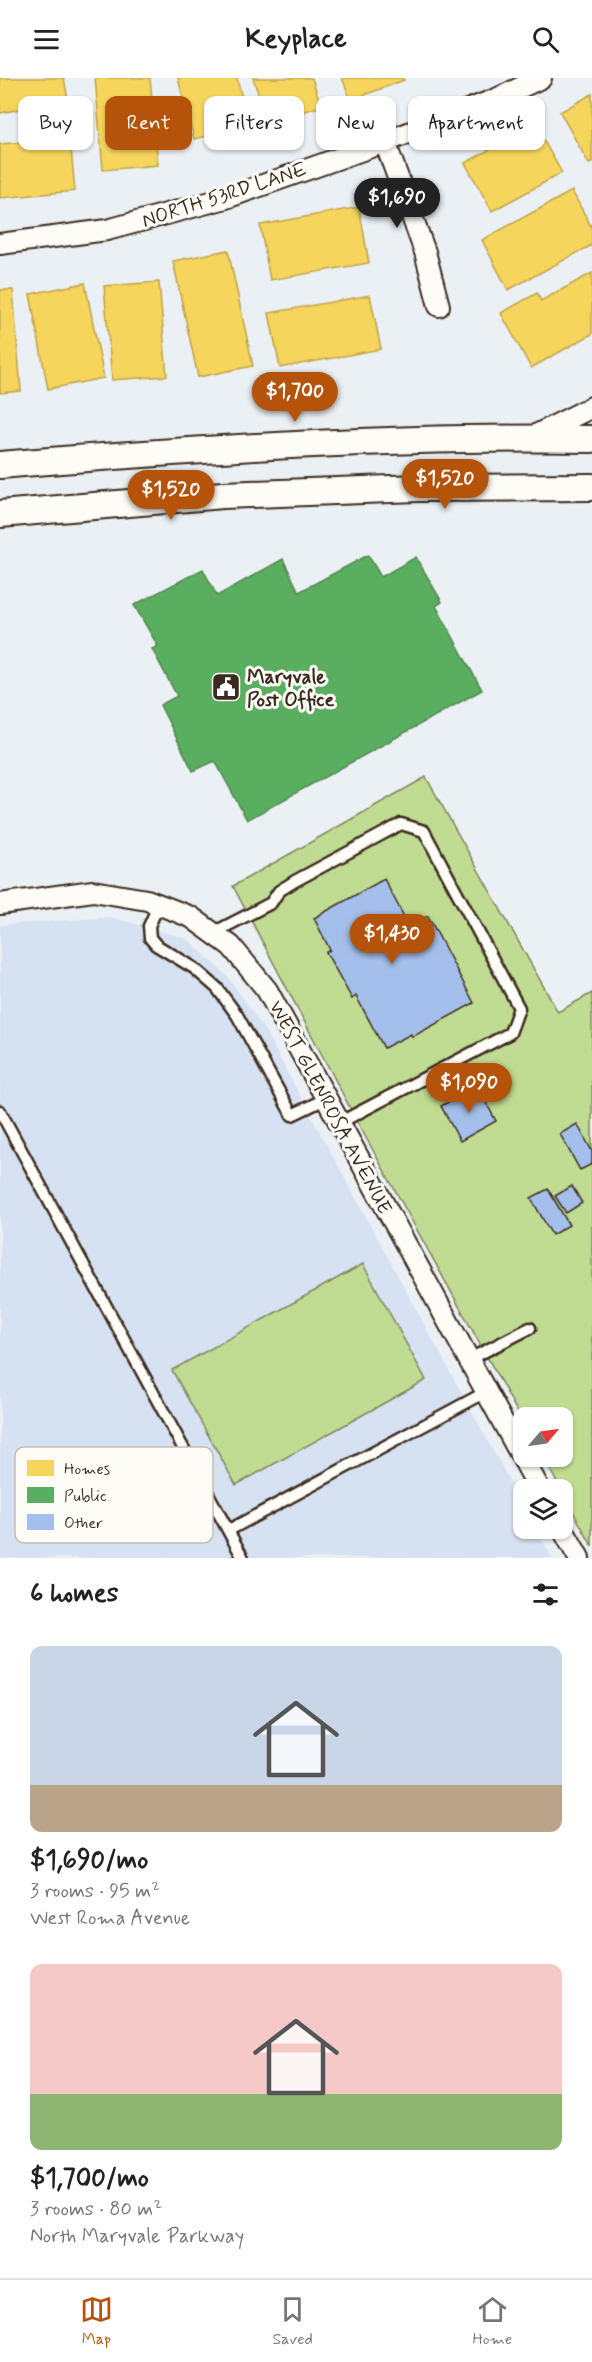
<!DOCTYPE html>
<meta charset="utf-8">
<style>
body{margin:0;font-family:Mynerve,sans-serif;background:#f6f6f6;color:#222;height:100vh;display:flex;flex-direction:column;font-size:22px;white-space:nowrap}
*{box-sizing:border-box;margin:0}
p{font-size:20px;color:#767676}
.icon{flex:none;width:33px;height:33px;fill:none;stroke:currentColor;stroke-width:2;stroke-linecap:round;stroke-linejoin:round}
.map{position:relative;height:1480px;overflow:hidden}
.sheet{display:flex;flex-direction:column;background:#fff;flex:1}
.sheet>*{flex:none}
.top-card{position:absolute;left:18px;top:18px;width:556px;height:54px;display:flex;gap:12px}
.needle{width:39px;rotate:61deg}
.controls{position:absolute;left:513px;top:1329px;display:grid;gap:12px}
.controls a{display:grid;place-items:center;width:60px;height:60px;border-radius:12px;background:#fff;box-shadow:0 2px 4px #0004;font-size:30px}
.price{position:absolute;translate:-50% -51px;padding:0 14px;border-radius:21px;background:#b45309;color:#fff;font-size:20px;line-height:39px;filter:drop-shadow(0 2px 3px #0008)}
.price::after{content:'';position:absolute;left:50%;top:36px;width:18px;height:14px;margin-left:-9px;background:inherit;clip-path:polygon(0 0,100% 0,50% 100%)}
.price.current{background:#222;color:#fff}
ul{padding:0;list-style:none}
li{display:grid;align-content:center;gap:12px;height:318px;padding:0 30px}
li span{display:grid;place-items:center;height:186px;border-radius:12px;color:#555}
li>.icon{margin-inline-start:auto}
span .icon{width:108px;height:108px;fill:#fffc;stroke-width:1}
li b{font-size:26px}
h2{display:flex;justify-content:space-between;align-items:center;height:72px;padding:0 30px;font-size:26px}
.tag{padding:0 21px;border-radius:12px;background:#fff;box-shadow:0 2px 4px #0004;font-size:21px;line-height:54px}
.tag.current{background:#b45309;color:#fff}
header{display:flex;justify-content:space-between;align-items:center;height:78px;padding:0 30px;background:#fff;font-size:27px;font-weight:700}
.dock{display:flex;justify-content:space-around;align-items:center;height:84px;border-top:2px solid #e0e0e0;background:#fff;font-size:16px;color:#767676}
.dock a{display:grid;justify-items:center;gap:3px}
.dock .current{color:#b45309}
.map>svg:first-child{display:block}
.built{fill:#d6e1f2}
.green{fill:#c0db92;stroke:#7e8258;stroke-width:1.5}
.homes{fill:#f6d55c;stroke:#bea249;stroke-width:1.5}
.public{fill:#5aae61;stroke:#51864d;stroke-width:1.5}
.building{fill:#a5bfec;stroke:#3b2a1e;stroke-width:1.5}
.lines{fill:none;stroke-linecap:round;stroke-linejoin:round}
.service-casing{stroke:#3b2a1e;stroke-width:15}
.minor-casing{stroke:#3b2a1e;stroke-width:24}
.tertiary-casing{stroke:#3b2a1e;stroke-width:30}
.service{stroke:#fdfcf7;stroke-width:10}
.minor{stroke:#fdfcf7;stroke-width:20}
.tertiary{stroke:#fdfcf7;stroke-width:26}
.labels{text-anchor:middle;stroke-width:6;stroke-linejoin:round;paint-order:stroke}
.street-label{font-size:20px;fill:#3b2a1e;stroke:#fdfcf7}
.poi-label{font-size:20px;font-weight:bold;fill:#3b2a1e;stroke:#fdfcf7;text-anchor:start}
.key{fill:#fdfcf7;stroke:#c3bdb6;stroke-width:1.5}
.key-label{font-size:16px;fill:#3b2a1e}
</style>
<header><svg class="icon" aria-label="menu" viewBox="0 0 24 24"><path d="M4 6h16M4 12h16M4 18h16"/></svg>Keyplace<svg class="icon" aria-label="search" viewBox="0 0 24 24"><circle cx="10" cy="10" r="6"/><path d="M15 15l6 6"/></svg></header>
<div class="map">
<svg width="592" height="1480" viewBox="0 0 592 1480">
<rect width="100%" height="100%" fill="#ebf0f5"/>
<filter id="ink" filterUnits="userSpaceOnUse"><feTurbulence type="fractalNoise" baseFrequency=".0167" numOctaves="2"/><feDisplacementMap in="SourceGraphic" scale="12" xChannelSelector="R" yChannelSelector="G"/><feConvolveMatrix kernelMatrix="1 2 1 2 8 2 1 2 1" color-interpolation-filters="sRGB"/></filter>
<g filter="url(#ink)">
<polygon class="built" points="110,839 188,861 229,900 262,948 523,1428 524,1450 536,1451 552,1480 0,1480 0,847"/>
<g class="green">
<polygon points="426,699 558,934 592,915 592,1468 543,1379 562,1378 562,1340 524,1340 523,1344 359,1047 233,808"/>
<polygon points="363,1186 426,1302 236,1407 172,1292"/>
</g>
<g class="homes">
<polygon points="0,0 64,0 68,22 0,35"/>
<polygon points="95,0 150,0 158,87 103,92"/>
<polygon points="178,0 237,0 249,48 194,61"/>
<polygon points="253,0 312,0 321,28 268,45"/>
<polygon points="342,0 403,0 404,2 351,22"/>
<polygon points="592,16 592,84 589,86 560,34"/>
<polygon points="535,47 562,95 492,133 465,85"/>
<polygon points="70,60 75,113 0,120 0,66"/>
<polygon points="572,113 592,150 592,167 508,212 482,162"/>
<polygon points="359,129 369,185 270,202 260,147"/>
<polygon points="228,172 253,288 198,299 173,183"/>
<polygon points="592,195 592,256 531,290 501,235 537,215 541,223"/>
<polygon points="159,204 167,298 112,302 104,208"/>
<polygon points="85,205 104,300 48,311 30,216"/>
<polygon points="0,212 13,212 21,313 0,315"/>
<polygon points="370,217 381,271 280,290 269,235"/>
</g>
<polygon class="public" points="368,477 381,499 416,479 442,524 436,528 482,612 247,742 215,683 193,693 160,627 177,618 152,571 158,568 134,527 203,491 217,518 283,481 299,514"/>
<g class="building">
<polygon points="384,801 409,848 428,838 474,925 412,959 411,956 384,970 356,918 352,921 326,874 330,872 314,840"/>
<polygon points="477,1008 496,1043 460,1063 441,1028"/>
<polygon points="577,1046 592,1073 592,1086 580,1092 560,1056"/>
<polygon points="572,1108 582,1125 566,1135 555,1118"/>
<polygon points="548,1111 569,1147 552,1157 531,1120"/>
</g>
<g class="lines">
<g class="service-casing">
<g id="service">
<polyline points="159,826 149,848 150,860 156,867 194,890 217,910 237,937 292,1037 325,1021"/>
<polyline points="213,855 271,825 279,813 295,803 401,746 424,753 519,930 510,955 339,1045"/>
<polyline points="0,1033 243,1480"/>
<polyline points="468,1282 530,1250"/>
<polyline points="229,1452 486,1314"/>
</g>
</g>
<g class="minor-casing">
<g id="minor">
<polyline points="385,64 425,174 439,228"/>
<polyline points="0,166 107,152 226,120 385,64 496,21 541,0"/>
<polyline points="530,360 592,329"/>
<polyline points="0,826 93,813 147,822 191,839 231,868 267,912 540,1412"/>
<polyline points="562,1450 579,1480"/>
</g>
</g>
<g class="tertiary-casing">
<g id="tertiary">
<path d="M0,387C197,371 395,358 592,361"/>
<polyline points="0,436 223,417 418,410 592,409"/>
</g>
</g>
<use href="#service" class="service"/>
<use href="#minor" class="minor"/>
<use href="#tertiary" class="tertiary"/>
</g>
</g>
<defs>
<g id="civic-square" transform="scale(1.5)"><rect x="-9" y="-9" width="18" height="18" rx="4" fill="#3b2a1e" stroke="#fdfcf7"/><path d="M-.6-6.5H3V-4.5H.6V-3L4-1V1h2V6H-6V1h2V-1L-.6-3ZM-1.2 2.5V6h2.4V2.5Z" fill="#fff"/></g>
</defs>
<g fill-rule="evenodd">
<use href="#civic-square" x="226" y="609"/>
</g>
<g class="labels">
<g class="street-label">
<text transform="translate(224 116) rotate(-18)" y="7">NORTH 53RD LANE</text>
<text transform="translate(331 1029) rotate(62)" y="7">WEST GLENROSA AVENUE</text>
</g>
<g class="poi-label">
<text x="247" y="605">Maryvale<tspan x="247" dy="23">Post Office</tspan></text>
</g>
</g>
<rect x="15" y="1369" width="198" height="96" rx="9" class="key"/>
<rect x="27" y="1382" width="27" height="16" fill="#f6d55c"/>
<rect x="27" y="1409" width="27" height="16" fill="#5aae61"/>
<rect x="27" y="1436" width="27" height="16" fill="#a5bfec"/>
<g class="key-label">
<text x="64" y="1396">Homes</text>
<text x="64" y="1423">Public</text>
<text x="64" y="1450">Other</text>
</g>
</svg>
<div class="controls">
<a><svg class="needle" viewBox="-14 -14 28 28"><path d="M0-13l5 13h-10z" fill="#e53935"/><path d="M0 13l5-13h-10z" fill="#767676"/></svg></a>
<a><svg class="icon" aria-label="layers" viewBox="0 0 24 24"><path d="M12 4l9 5-9 5-9-5zM3 14l9 5 9-5"/></svg></a>
</div>
<b class="price current" style="left:397px;top:151px">$1,690</b>
<b class="price" style="left:295px;top:345px">$1,700</b>
<b class="price" style="left:445px;top:432px">$1,520</b>
<b class="price" style="left:171px;top:443px">$1,520</b>
<b class="price" style="left:392px;top:887px">$1,430</b>
<b class="price" style="left:469px;top:1036px">$1,090</b>
<div class="top-card">
<a class="tag">Buy</a>
<a class="tag current">Rent</a>
<a class="tag">Filters</a>
<a class="tag">New</a>
<a class="tag">Apartment</a>
</div>
</div>
<section class="sheet">
<h2>6 homes<svg class="icon" aria-label="filters" viewBox="0 0 24 24"><path d="M4 7h16M4 17h16"/><circle cx="9" cy="7" r="2"/><circle cx="15" cy="17" r="2"/></svg></h2>
<ul>
<li><span style="background:linear-gradient(#c9d6e8 75%,#b9a48a 0)"><svg class="icon" aria-label="home" viewBox="0 0 24 24"><path d="M3 11l9-7 9 7M6 9v11h12V9"/></svg></span><div><b>$1,690/mo</b><p>3 rooms · 95 m²</p><p>West Roma Avenue</p></div></li>
<li><span style="background:linear-gradient(#f6c9c9 70%,#8fb573 0)"><svg class="icon" aria-label="home" viewBox="0 0 24 24"><path d="M3 11l9-7 9 7M6 9v11h12V9"/></svg></span><div><b>$1,700/mo</b><p>3 rooms · 80 m²</p><p>North Maryvale Parkway</p></div></li>
</ul>
</section>
<nav class="dock">
<a class="current"><svg class="icon" aria-label="map" viewBox="0 0 24 24"><path d="M3 6l6-2 6 2 6-2v14l-6 2-6-2-6 2zM9 4v14M15 6v14"/></svg>Map</a>
<a><svg class="icon" aria-label="saved" viewBox="0 0 24 24"><path d="M7 4h10v16l-5-4-5 4z"/></svg>Saved</a>
<a><svg class="icon" aria-label="home" viewBox="0 0 24 24"><path d="M3 11l9-7 9 7M6 9v11h12V9"/></svg>Home</a>
</nav>
